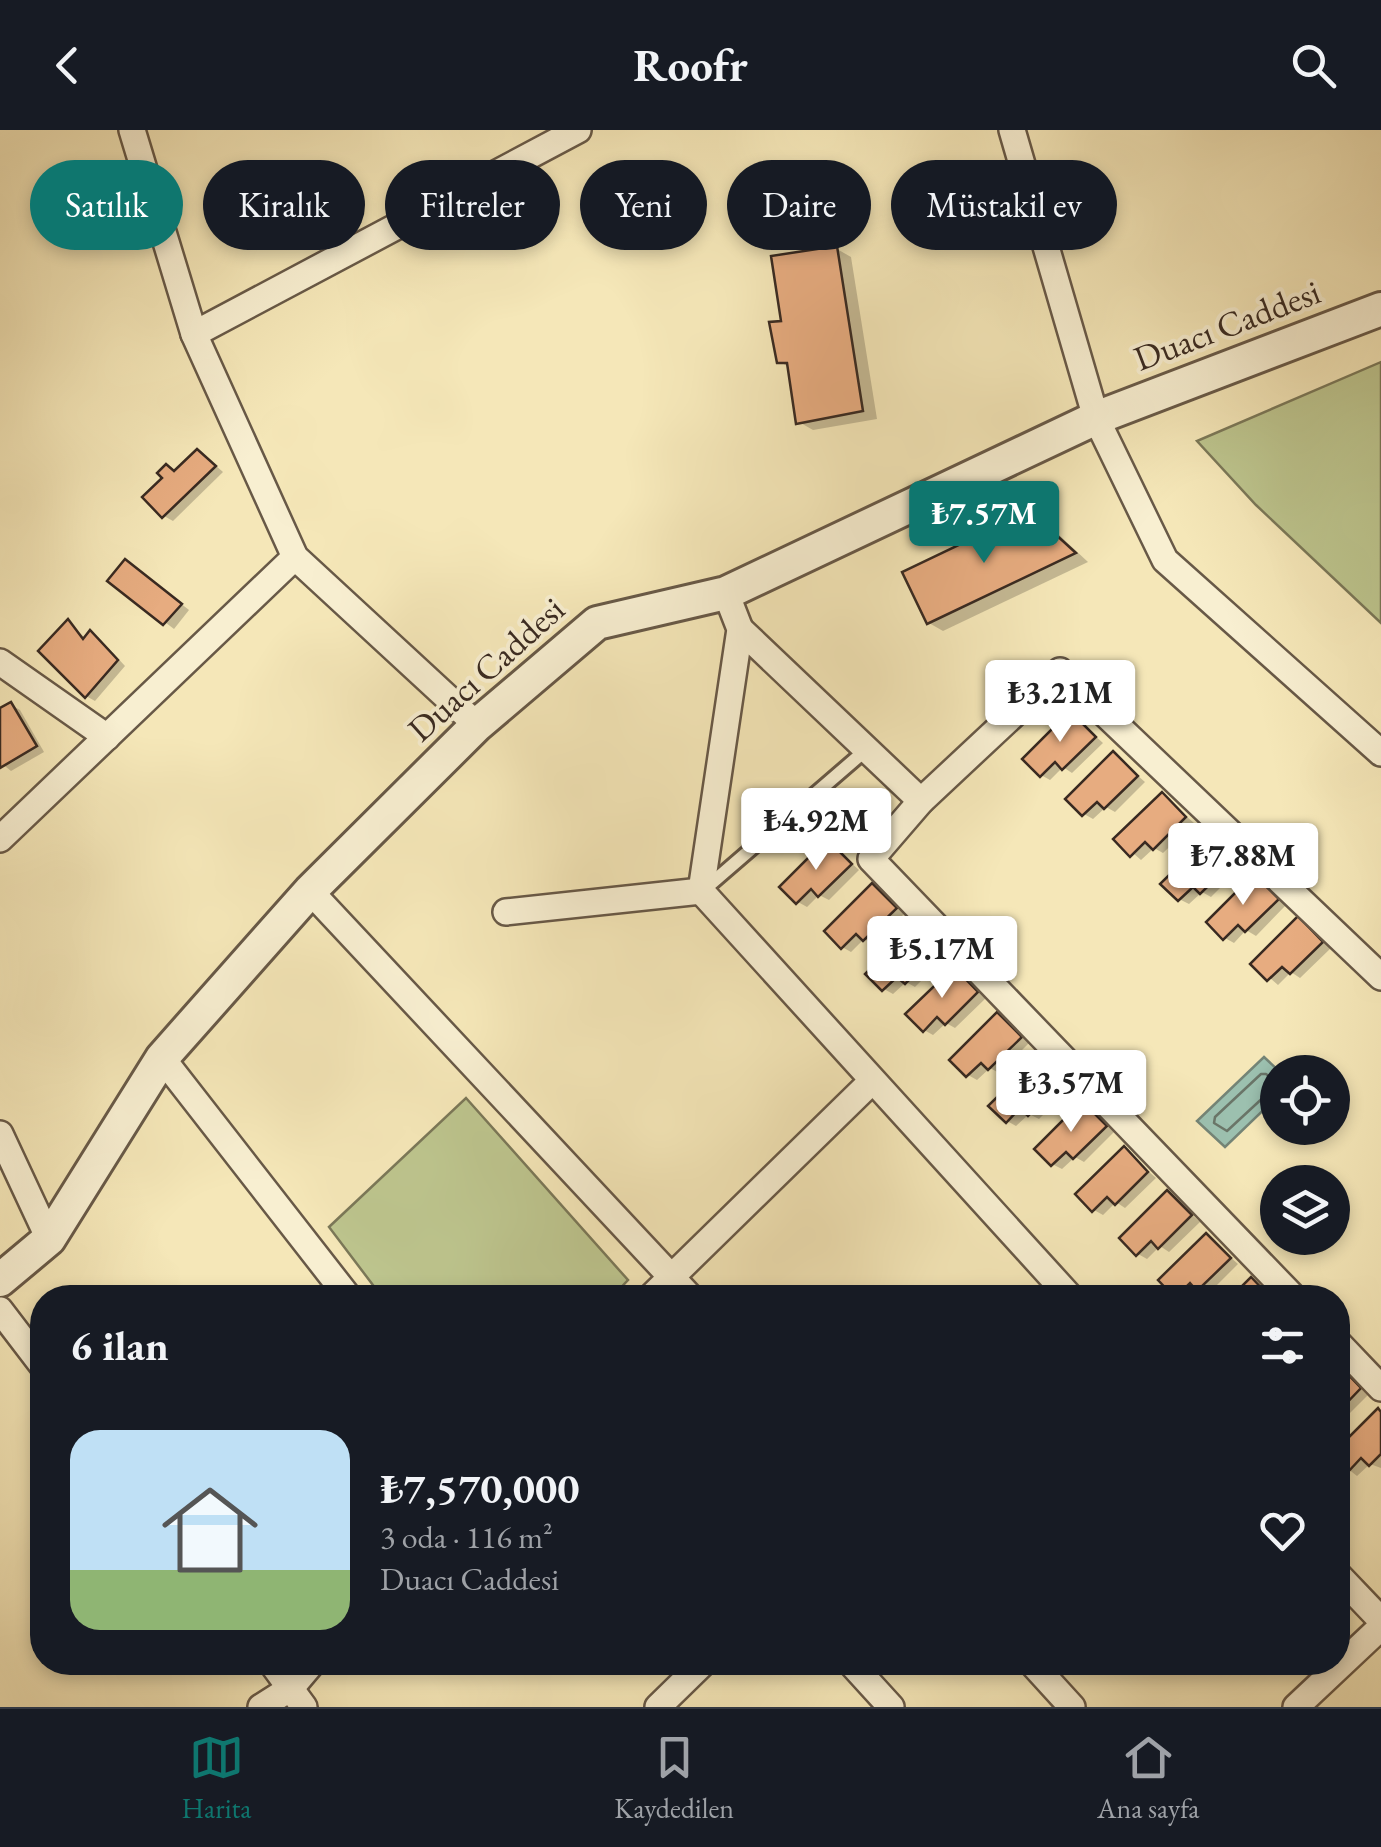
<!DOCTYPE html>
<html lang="tr">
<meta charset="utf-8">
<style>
body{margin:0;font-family:"EB Garamond",serif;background:#20242c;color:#f1f3f6;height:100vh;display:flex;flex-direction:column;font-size:38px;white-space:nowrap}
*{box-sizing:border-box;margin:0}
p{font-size:32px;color:#9ea1a6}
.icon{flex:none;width:55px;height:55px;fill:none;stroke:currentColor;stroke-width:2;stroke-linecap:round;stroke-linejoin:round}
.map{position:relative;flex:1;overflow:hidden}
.sheet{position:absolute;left:30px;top:1155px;width:1320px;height:390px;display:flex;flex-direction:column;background:#171b24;border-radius:40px;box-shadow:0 5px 15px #0003}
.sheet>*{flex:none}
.hud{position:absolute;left:30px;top:30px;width:1322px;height:90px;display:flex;gap:20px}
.fabs{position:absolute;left:1260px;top:925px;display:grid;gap:20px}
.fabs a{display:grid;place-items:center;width:90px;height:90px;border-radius:50%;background:#171b24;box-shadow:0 5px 15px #0003;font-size:50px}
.price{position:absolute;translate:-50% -85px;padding:0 22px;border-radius:10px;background:#fff;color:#222;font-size:32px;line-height:65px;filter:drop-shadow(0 2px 5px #0008)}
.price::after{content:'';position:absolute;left:50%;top:60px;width:30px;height:22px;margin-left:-15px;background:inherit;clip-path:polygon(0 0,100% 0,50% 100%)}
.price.current{background:#0f766e;color:#fff}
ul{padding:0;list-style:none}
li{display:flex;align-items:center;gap:30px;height:250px;padding:0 40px}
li+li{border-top:2px solid #363941}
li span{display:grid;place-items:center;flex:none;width:280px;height:200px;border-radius:30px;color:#555}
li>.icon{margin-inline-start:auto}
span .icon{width:120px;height:120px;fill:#fffc;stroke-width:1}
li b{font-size:42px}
h2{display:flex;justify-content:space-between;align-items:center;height:120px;padding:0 40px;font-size:42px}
.pill{padding:0 35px;border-radius:45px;background:#171b24;box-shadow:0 5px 15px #0003;font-size:35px;line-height:90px}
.pill.current{background:#0f766e;color:#fff}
header{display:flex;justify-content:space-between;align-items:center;height:130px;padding:0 40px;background:#171b24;font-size:45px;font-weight:700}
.tabs{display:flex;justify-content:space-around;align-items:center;height:140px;border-top:2px solid #363941;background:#171b24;font-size:28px;color:#9ea1a6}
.tabs a{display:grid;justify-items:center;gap:5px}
.tabs .current{color:#0f766e}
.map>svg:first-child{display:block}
.green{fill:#bdc58e;stroke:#7b7858;stroke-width:2.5}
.water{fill:#9cc0af;stroke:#748476;stroke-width:2.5}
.shadow{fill:#0003}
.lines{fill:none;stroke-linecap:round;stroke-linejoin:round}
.shore{stroke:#6a7568;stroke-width:2.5}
.building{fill:#e7ac80;stroke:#392a21;stroke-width:2.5}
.service-casing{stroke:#685947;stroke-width:18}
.minor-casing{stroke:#685947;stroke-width:30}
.tertiary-casing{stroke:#685947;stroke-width:38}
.service{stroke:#f8efd1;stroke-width:12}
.minor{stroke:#f8efd1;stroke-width:25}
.tertiary{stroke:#f8efd1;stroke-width:32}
.labels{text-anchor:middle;stroke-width:8;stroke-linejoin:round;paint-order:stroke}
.street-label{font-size:35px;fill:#392a21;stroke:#f8efd1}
</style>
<header><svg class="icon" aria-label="back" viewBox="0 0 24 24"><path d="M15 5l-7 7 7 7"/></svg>Roofr<svg class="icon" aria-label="search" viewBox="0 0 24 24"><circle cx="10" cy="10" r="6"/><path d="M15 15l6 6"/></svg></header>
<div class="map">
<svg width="1381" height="1577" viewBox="0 0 1381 1577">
<rect width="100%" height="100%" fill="#f5e7b8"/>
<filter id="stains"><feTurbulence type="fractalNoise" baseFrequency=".002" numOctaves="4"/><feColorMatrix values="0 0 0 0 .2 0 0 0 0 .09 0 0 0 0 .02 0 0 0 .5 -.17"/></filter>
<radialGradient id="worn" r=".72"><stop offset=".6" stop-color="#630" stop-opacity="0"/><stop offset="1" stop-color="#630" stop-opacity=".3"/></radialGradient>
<g class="green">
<polygon points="1381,232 1381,493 1256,375 1197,311"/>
<polygon points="466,968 628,1150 612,1167 382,1167 329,1097"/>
</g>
<polygon class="water" points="1264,927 1280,942 1277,967 1225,1017 1197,991"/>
<g class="shadow">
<polygon points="837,119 851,127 877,289 813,300 799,292 790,238 779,231 784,193"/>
<polygon points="207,328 223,342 173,391 164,386 176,342"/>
<polygon points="1030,383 1045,392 1088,432 943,501 929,493"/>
<polygon points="134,437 189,480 174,499 110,450"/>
<polygon points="68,492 86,509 91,503 99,508 125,536 95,571 86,566"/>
<polygon points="11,575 20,580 44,622 11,641 0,632 0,581"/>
<polygon points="1071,584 1103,613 1072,643 1063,637 1050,650 1041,645"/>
<polygon points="1113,624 1145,652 1115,682 1106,677 1093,689 1084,684"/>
<polygon points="1162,665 1194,693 1163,723 1154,718 1141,730 1117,709"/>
<polygon points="1209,709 1241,737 1211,767 1202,762 1189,774 1179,769"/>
<polygon points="828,712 859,740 829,770 819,765 807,777 798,772"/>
<polygon points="1254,747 1286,775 1256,806 1246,800 1234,813 1225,808"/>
<polygon points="872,756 904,784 874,814 864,809 851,822 842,817"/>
<polygon points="1299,789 1331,818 1300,848 1291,842 1278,855 1254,834"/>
<polygon points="914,799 945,827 915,857 906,852 893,864 884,859"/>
<polygon points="954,840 986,868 955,898 946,893 933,905 924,900"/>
<polygon points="998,885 1029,913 999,943 990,938 977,950 968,945"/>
<polygon points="1037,931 1069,959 1039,989 1029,984 1016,996 1007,991"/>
<polygon points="1083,974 1114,1002 1084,1032 1075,1027 1062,1039 1052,1034"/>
<polygon points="1124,1020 1156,1048 1125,1078 1116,1072 1103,1085 1094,1080"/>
<polygon points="1168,1064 1200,1092 1169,1122 1160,1116 1147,1129 1138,1124"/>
<polygon points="1207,1106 1238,1134 1208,1164 1199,1158 1189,1168 1180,1168 1177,1166"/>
<polygon points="1338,1237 1369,1264 1339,1294 1338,1294"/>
<polygon points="1378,1282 1381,1283 1381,1338 1370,1334 1357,1346 1338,1331 1338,1321"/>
</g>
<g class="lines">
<polyline class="shore" points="1278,953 1266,944 1261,944 1215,987 1214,993 1227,1001 1267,964 1278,959"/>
</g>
<g class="building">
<polygon points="837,116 863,281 796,294 787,233 777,233 769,192 781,191 771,126"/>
<polygon points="197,319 216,336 162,388 142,367 162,348 157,343 166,334 174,341"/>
<polygon points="1030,381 1076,423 927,494 902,442"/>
<polygon points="125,429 182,474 163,495 107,451"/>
<polygon points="68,489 83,509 90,500 118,530 85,568 38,521"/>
<polygon points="11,572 37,616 0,638 0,578"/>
<polygon points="1070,581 1096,607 1062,640 1055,632 1040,647 1022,629"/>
<polygon points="1113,621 1138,646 1104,679 1097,672 1082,686 1065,669"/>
<polygon points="1162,662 1186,687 1153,720 1145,712 1130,727 1113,709"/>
<polygon points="1209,706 1234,731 1200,764 1193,757 1178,771 1160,754"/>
<polygon points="827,709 852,734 818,767 811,759 796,774 779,757"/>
<polygon points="1254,744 1279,769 1245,802 1238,795 1223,810 1206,792"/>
<polygon points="872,753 897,778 863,811 856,804 841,819 824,801"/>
<polygon points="1298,786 1323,812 1290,844 1282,837 1267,851 1250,834"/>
<polygon points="913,796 938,821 905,854 897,847 882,861 865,844"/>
<polygon points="954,837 978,862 945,895 937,887 923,902 905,884"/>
<polygon points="997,882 1022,907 988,940 981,933 966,947 949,930"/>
<polygon points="1037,928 1061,953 1028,986 1020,978 1006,993 988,976"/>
<polygon points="1082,971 1107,996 1073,1029 1066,1022 1051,1036 1034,1019"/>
<polygon points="1124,1016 1148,1042 1115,1075 1107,1067 1092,1082 1075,1064"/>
<polygon points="1167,1060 1192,1085 1158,1119 1151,1111 1136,1126 1119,1108"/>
<polygon points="1206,1103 1231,1128 1197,1161 1190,1153 1175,1168 1158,1150"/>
<polygon points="1251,1147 1271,1168 1230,1168"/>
<polygon points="1338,1234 1361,1258 1338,1282"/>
<polygon points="1378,1278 1381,1282 1381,1324 1369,1336 1361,1328 1347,1343 1338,1334 1338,1318"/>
</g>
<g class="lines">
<g class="service-casing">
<polyline id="service" points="706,758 867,619"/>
</g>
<g class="minor-casing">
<g id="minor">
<polyline points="132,0 194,204 295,427 477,595"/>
<polyline points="1012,0 1096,288 1165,430 1381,623"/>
<polyline points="194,204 578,0"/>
<polyline points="726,463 740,499 701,761 1071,1168"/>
<polyline points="740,499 921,671"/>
<polyline points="0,532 107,607"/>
<polyline points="0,709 295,427"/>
<polyline points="310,761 691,1168"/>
<polyline points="506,782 701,761"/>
<polyline points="162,928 349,1168"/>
<polyline points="0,1004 49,1109"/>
<polyline points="650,1168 871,952"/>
<polyline points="1294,1168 871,729 921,671 1060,541 1381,847"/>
<polyline points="0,1180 42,1235"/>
<polyline points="1338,1213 1381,1258"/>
<polyline points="1338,1445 1381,1490"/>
<polyline points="271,1532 304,1577"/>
<polyline points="850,1532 891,1577"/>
<polyline points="1031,1532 1072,1577"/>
<polyline points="261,1577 291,1558 313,1532"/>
<polyline points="658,1577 704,1532"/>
<polyline points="1296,1577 1381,1497"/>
</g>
</g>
<g class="tertiary-casing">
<polyline id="tertiary" points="0,1150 49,1109 162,928 310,761 477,595 597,493 726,463 1096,288 1381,179"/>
</g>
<use href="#service" class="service"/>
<use href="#minor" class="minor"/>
<use href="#tertiary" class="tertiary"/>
</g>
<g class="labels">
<g class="street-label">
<text transform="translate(1227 195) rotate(-21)" y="12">Duacı Caddesi</text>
<text transform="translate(486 539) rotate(-42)" y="12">Duacı Caddesi</text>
</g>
</g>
<rect width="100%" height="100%" filter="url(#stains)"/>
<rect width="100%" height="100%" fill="url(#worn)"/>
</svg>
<div class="fabs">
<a><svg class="icon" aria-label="locate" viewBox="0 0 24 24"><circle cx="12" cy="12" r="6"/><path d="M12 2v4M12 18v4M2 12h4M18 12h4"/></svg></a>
<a><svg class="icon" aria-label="layers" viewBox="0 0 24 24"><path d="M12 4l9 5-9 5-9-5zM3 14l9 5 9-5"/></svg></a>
</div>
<b class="price current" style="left:984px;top:436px">₺7.57M</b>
<b class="price" style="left:1060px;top:615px">₺3.21M</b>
<b class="price" style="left:816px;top:743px">₺4.92M</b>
<b class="price" style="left:1243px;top:778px">₺7.88M</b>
<b class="price" style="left:942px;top:871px">₺5.17M</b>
<b class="price" style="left:1071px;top:1005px">₺3.57M</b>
<div class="hud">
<a class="pill current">Satılık</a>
<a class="pill">Kiralık</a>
<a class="pill">Filtreler</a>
<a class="pill">Yeni</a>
<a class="pill">Daire</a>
<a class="pill">Müstakil ev</a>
</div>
<section class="sheet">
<h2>6 ilan<svg class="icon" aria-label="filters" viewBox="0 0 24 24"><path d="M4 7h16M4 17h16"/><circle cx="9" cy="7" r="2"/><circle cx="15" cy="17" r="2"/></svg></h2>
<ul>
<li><span style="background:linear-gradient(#bfe0f5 70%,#8fb573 0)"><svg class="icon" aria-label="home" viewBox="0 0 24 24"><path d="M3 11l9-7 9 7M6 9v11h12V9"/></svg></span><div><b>₺7,570,000</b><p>3 oda · 116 m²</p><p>Duacı Caddesi</p></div><svg class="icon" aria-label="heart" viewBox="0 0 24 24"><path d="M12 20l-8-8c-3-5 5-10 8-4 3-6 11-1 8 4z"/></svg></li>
</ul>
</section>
</div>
<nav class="tabs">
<a class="current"><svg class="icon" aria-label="map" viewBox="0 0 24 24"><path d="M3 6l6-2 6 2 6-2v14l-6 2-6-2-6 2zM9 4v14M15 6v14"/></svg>Harita</a>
<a><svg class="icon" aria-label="saved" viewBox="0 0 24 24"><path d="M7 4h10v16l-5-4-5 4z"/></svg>Kaydedilen</a>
<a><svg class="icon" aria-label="home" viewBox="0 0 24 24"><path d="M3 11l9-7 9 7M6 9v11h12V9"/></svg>Ana sayfa</a>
</nav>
